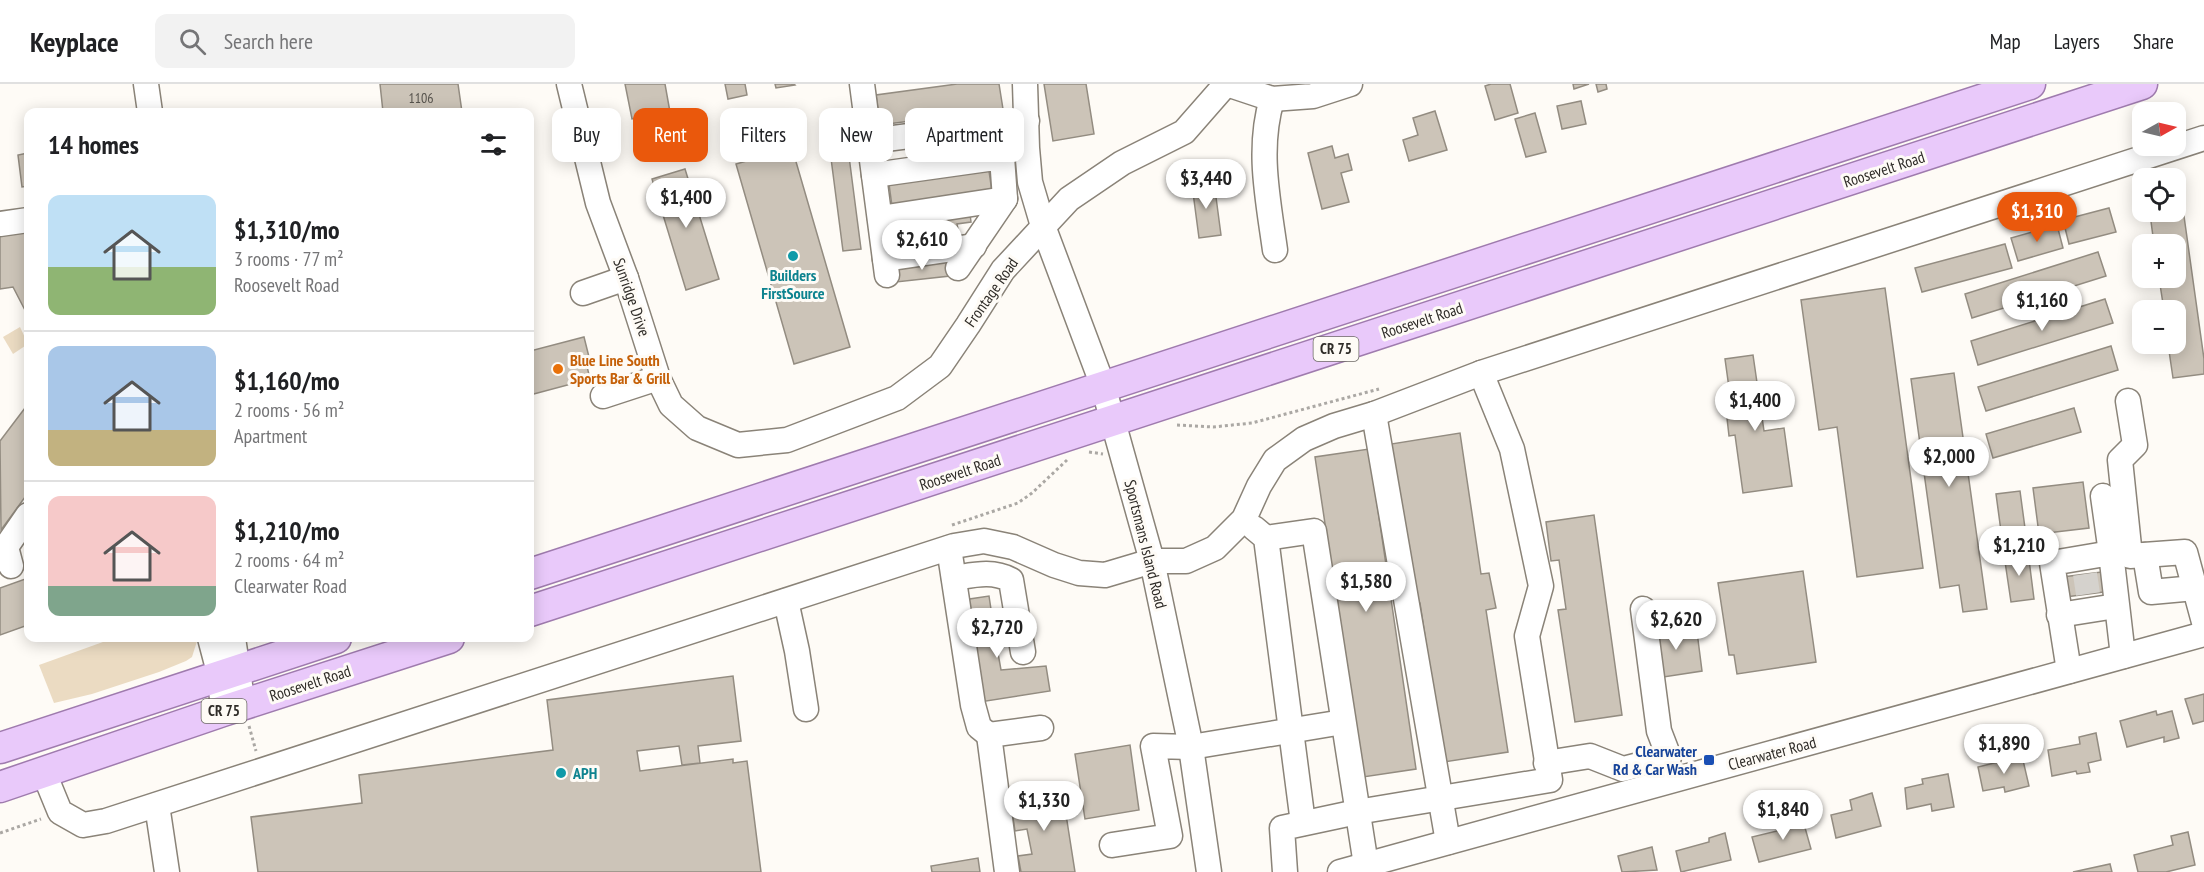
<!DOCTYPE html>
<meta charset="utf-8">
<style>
body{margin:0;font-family:"PT Sans Narrow",sans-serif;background:#f2f2f2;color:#202124;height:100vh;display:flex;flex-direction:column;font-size:22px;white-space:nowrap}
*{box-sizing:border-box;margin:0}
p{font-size:20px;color:#757577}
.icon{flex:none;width:33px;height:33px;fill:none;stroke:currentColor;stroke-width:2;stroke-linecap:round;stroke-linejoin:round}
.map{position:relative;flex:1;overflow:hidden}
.drawer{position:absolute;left:24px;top:24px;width:510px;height:534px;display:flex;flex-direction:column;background:#fff;border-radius:12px;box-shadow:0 3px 15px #0003}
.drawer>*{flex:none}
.hud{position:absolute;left:552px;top:24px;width:570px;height:54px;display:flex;gap:12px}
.needle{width:39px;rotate:82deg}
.tools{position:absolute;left:2132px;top:18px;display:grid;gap:12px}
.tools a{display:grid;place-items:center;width:54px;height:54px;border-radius:12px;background:#fff;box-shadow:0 3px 15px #0003;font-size:30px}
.price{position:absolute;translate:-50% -51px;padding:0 14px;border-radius:21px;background:#fff;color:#222;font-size:20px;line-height:39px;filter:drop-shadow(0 2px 3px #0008)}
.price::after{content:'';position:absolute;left:50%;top:36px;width:18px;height:14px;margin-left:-9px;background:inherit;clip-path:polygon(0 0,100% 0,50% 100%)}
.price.current{background:#ea580c;color:#fff}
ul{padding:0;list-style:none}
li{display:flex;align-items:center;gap:18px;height:150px;padding:0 24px}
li+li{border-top:2px solid #e0e0e0}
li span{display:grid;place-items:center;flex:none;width:168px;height:120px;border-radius:12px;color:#555}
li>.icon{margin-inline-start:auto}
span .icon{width:72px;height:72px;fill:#fffc;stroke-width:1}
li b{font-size:26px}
h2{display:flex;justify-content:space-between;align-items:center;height:72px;padding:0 24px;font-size:26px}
.tag{padding:0 21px;border-radius:12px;background:#fff;box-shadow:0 3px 15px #0003;font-size:21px;line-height:54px}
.tag.current{background:#ea580c;color:#fff}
header{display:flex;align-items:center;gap:36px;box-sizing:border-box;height:84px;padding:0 30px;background:#fff;border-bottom:2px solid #e0e0e0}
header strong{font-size:28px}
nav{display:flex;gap:33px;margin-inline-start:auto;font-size:21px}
.search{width:420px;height:54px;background:#f2f2f2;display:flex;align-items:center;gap:15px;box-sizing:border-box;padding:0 21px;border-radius:12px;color:#757577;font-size:22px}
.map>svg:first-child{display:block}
.green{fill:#ebdbc2}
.building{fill:#ccc4b8;stroke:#938c81;stroke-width:1.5}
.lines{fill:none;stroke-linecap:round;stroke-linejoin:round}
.minor-tunnel{stroke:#d5d2cd;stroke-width:24;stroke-dasharray:24 12;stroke-linecap:butt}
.minor-casing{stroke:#8a8378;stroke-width:27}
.major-casing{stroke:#9f7bae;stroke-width:33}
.path{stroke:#aba8a4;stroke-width:3;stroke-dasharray:3 3;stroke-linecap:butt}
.minor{stroke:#fff;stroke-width:24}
.major{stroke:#e9c9fa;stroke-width:30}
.culture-dot{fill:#0f9aa8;stroke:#fefbf6;stroke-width:2}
.food-dot{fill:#e8710a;stroke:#fefbf6;stroke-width:2}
.transit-dot{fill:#1a4fb4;stroke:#fefbf6;stroke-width:2}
.labels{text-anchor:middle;stroke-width:6;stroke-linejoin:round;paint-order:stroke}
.number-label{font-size:14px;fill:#56524c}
.shield{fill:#fefbf6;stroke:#6d6a66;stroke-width:1.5}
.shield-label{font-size:15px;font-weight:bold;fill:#2f2c28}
.street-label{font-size:16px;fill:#2f2c28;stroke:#fefbf6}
.culture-label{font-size:16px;font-weight:bold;fill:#0d838f;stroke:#fefbf6}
.food-label{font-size:16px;font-weight:bold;fill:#c56008;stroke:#fefbf6;text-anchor:start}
.transit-label{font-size:16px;font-weight:bold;fill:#164399;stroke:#fefbf6;text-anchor:end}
</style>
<header>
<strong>Keyplace</strong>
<div class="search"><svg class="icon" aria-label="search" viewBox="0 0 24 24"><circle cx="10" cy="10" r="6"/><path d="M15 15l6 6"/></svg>Search here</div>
<nav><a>Map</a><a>Layers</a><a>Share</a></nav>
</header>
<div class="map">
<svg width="2204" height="788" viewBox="0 0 2204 788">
<rect width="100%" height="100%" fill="#fefbf6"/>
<g class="green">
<polygon points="20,243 28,260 13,270 3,253"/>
<polygon points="114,554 198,554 192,573 186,577 159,588 92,610 54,619 39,581"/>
</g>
<g class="building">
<polygon points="380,0 458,0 462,28 383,28"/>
<polygon points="625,0 665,0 670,28 632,35"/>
<polygon points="725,0 745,0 747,11 728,15"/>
<polygon points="775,0 794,0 795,1 776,4"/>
<polygon points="957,0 999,0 1003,25 880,41 876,11"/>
<polygon points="1044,0 1086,0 1094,50 1053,57"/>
<polygon points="1491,0 1510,0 1518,29 1495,36 1485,2"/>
<polygon points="1573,0 1589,0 1574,5"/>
<polygon points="1596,0 1606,0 1607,5 1598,8"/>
<polygon points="1581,17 1586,40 1562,45 1557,22"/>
<polygon points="843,26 861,165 843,167 825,28"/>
<polygon points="1435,27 1447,66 1409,77 1403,56 1418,51 1413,34"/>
<polygon points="1535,29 1546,68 1526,73 1515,35"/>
<polygon points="1332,62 1335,74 1348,70 1352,86 1341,89 1349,118 1322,125 1308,69"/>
<polygon points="792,64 850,263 794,280 736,80"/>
<polygon points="28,69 28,102 22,103 18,71"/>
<polygon points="685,85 719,195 686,206 652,95"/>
<polygon points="989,87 992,108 892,122 889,100"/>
<polygon points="1214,98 1221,151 1199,154 1192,101"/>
<polygon points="2109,124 2116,148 2069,160 2063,136"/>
<polygon points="2183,125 2204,275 2204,290 2173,294 2168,260 2175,260 2175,226 2164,226 2159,194 2175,194 2175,160 2154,160 2150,130"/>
<polygon points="970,130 971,138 957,140 960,156 897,165 894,141"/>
<polygon points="2057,141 2063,164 2018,177 2011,154"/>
<polygon points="28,148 28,232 13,203 0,205 0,152"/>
<polygon points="2005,160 2012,184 1922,208 1915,184"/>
<polygon points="2098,168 2106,192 1972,234 1965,210"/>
<polygon points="948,176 950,192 896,198 894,182"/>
<polygon points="1885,204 1923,484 1857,493 1837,343 1819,346 1801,216"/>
<polygon points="2105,215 2113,239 1978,281 1971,257"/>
<polygon points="584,253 589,273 585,274 590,295 530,311 530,267"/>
<polygon points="2111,262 2118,286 1986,327 1978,303"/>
<polygon points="1753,271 1764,347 1784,344 1792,402 1743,409 1735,351 1729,352 1727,334 1733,333 1725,275"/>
<polygon points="1954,289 1987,525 1963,528 1959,501 1940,504 1911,295"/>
<polygon points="28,320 28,409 1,446 0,357"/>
<polygon points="2074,324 2081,348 1993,374 1986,350"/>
<polygon points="1460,349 1481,490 1489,489 1496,524 1486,526 1508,668 1444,678 1420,519 1414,520 1391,360"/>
<polygon points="1369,365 1416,685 1363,693 1315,373"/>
<polygon points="2083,398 2089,444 2039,450 2033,404"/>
<polygon points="2020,407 2027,459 2003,462 1996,410"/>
<polygon points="1594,431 1622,631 1575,638 1558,526 1566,525 1559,476 1551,477 1546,438"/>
<polygon points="2028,468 2034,515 2011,518 2004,471"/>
<polygon points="1803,487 1816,578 1737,590 1734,571 1729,571 1718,499"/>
<polygon points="2109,487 2111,507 2058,514 2055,494"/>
<polygon points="28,494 28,541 0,551 0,504"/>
<polygon points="989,512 994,545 998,545 1001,557 996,558 1001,586 1046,582 1050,607 980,618 963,516"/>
<polygon points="1696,540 1702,587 1657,594 1651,547"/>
<polygon points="733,592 741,657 698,662 700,679 682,681 679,662 637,667 640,687 733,675 733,679 747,677 761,788 258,788 251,733 362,719 359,691 553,666 547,616"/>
<polygon points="2204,610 2204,637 2193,640 2185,615"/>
<polygon points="2156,627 2157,631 2172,627 2179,654 2164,658 2164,653 2127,663 2120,637"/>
<polygon points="2096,649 2101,676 2088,679 2090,688 2077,690 2076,687 2052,692 2048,666 2080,660 2079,653"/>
<polygon points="1130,661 1139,726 1085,735 1075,670"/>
<polygon points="2022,672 2029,702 2005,708 2004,703 1983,707 1978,683"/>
<polygon points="1948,690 1954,723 1932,727 1931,720 1907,725 1905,704 1923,700 1922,695"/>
<polygon points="1062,705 1075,788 1021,788 1018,772 1032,770 1027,745 1015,747 1010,713"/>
<polygon points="1872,709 1881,742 1836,754 1831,731 1852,726 1850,716"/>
<polygon points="1802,733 1811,765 1759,778 1752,753 1781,746 1779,740"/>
<polygon points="2188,748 2195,781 2166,788 2138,788 2134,771 2173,761 2171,752"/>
<polygon points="1725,749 1731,776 1681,788 1676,767 1709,758 1709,754"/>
<polygon points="1652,763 1657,786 1622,788 1618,772"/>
<polygon points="978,774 980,788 932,788 931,782"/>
<polygon points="2110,780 2112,788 2073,788"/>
</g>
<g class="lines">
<polyline class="minor-tunnel" points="2085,490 2088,510"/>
<g class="minor-casing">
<g id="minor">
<polyline points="146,0 150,28"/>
<polyline points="569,0 598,119 626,194 658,294 671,321 697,344 738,361 787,356 897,314 940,282 968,241 1003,186 1069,115 1122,79 1184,48 1226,0"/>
<polyline points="862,0 887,191"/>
<polyline points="1025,0 1027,64 1030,98 1043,142 1103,302 1152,477 1191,663 1209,788"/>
<polyline points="1227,0 1272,15 1313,12 1350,0"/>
<path d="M1272,15C1257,65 1268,115 1275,166"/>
<polyline points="870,57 1027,37"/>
<polyline points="874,91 1002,73 1005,115 958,184"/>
<polyline points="880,134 1005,115"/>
<polyline points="0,140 28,136"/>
<polyline points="885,175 974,162"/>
<polyline points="583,209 626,194"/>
<polyline points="603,312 658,294"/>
<polyline points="2128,317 2135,361 2120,376 2130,472 2185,468 2204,538"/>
<polyline points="1374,330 1448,758"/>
<polyline points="2103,412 2111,469"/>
<polyline points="1254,444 1266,454 1303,739"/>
<polyline points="1266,454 1314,447 1366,781"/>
<polyline points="949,464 973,621 979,643 989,651"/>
<polyline points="2145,471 2151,508 2195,504"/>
<polyline points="11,482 6,463 28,431"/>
<path d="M954,494C974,491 992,486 1011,496L1023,568"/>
<polyline points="786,517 797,567 806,625"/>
<polyline points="2059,531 2116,522"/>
<polyline points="210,554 220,592 223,627"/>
<polyline points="233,554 243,621"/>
<polyline points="2069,587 2052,479 2111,469 2123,572"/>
<polyline points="1546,679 1590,672 1623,685 1669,673 1659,647 1643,525"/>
<polyline points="44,689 60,728 83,741 106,737 954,462 984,457 1013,463 1054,481 1079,489 1105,491 1152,477 1186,477 1215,464 1244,435 1259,402 1275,376 1304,355 1334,342 1374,330 1481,289 2204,54"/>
<polyline points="157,721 167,788"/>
<polyline points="1112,761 1170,752 1153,662 1191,663 1343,638"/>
<polyline points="1007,788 989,651 1041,644"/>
<polyline points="1285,788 1282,744 1357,728 1550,696 1527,552 1541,502 1512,365 1481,289"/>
<polyline points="1340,788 2204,550"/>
</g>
</g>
<g class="major-casing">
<g id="major">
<polyline points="530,490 2030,0"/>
<polyline points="530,527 2142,0"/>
<polyline points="0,664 336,554"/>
<polyline points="0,703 223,627 449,554"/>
</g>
</g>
<g class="path">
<polyline points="1177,341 1213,343 1252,339 1379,305"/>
<polyline points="1089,368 1103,370"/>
<polyline points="952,441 1018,419 1032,409 1067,376"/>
<polyline points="249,642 256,667"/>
<polyline points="0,749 41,735"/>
</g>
<use href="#minor" class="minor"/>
<use href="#major" class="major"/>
</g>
<g class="culture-dot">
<circle cx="793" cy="172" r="6"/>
<circle cx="561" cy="689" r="6"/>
</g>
<circle class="food-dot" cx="558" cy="285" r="6"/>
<rect class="transit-dot" x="1703" y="670" width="12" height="12" rx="3"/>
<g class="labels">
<g class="number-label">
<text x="421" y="19">1106</text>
</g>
<g class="shield">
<rect x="1313.5" y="253" width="45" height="24" rx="4.5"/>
<rect x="201.5" y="615" width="45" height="24" rx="4.5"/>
</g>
<g class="shield-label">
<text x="1336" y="270">CR 75</text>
<text x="224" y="632">CR 75</text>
</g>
<g class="street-label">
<text transform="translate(1884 85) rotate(-18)" y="6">Roosevelt Road</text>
<text transform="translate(991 208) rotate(-55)" y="6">Frontage Road</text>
<text transform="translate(632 213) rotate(71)" y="6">Sunridge Drive</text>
<text transform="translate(1422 236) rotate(-18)" y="6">Roosevelt Road</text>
<text transform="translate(960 388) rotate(-18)" y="6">Roosevelt Road</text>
<text transform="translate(1146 460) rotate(76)" y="6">Sportsmans Island Road</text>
<text transform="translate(310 599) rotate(-18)" y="6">Roosevelt Road</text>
<text transform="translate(1772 669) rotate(-15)" y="6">Clearwater Road</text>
</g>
<g class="culture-label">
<text x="793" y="197">Builders<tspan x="793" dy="18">FirstSource</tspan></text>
<text x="573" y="695" text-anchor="start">APH</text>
</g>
<g class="food-label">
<text x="570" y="282">Blue Line South<tspan x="570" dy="18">Sports Bar &amp; Grill</tspan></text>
</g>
<g class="transit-label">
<text x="1697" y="673">Clearwater<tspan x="1697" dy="18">Rd &amp; Car Wash</tspan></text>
</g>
</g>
</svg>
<div class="tools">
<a><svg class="needle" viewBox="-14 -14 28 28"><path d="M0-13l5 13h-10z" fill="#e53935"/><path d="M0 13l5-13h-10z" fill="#757577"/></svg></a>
<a><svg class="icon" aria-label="locate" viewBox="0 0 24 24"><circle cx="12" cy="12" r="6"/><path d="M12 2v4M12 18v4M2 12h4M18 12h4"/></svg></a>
<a>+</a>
<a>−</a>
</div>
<b class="price" style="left:1206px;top:126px">$3,440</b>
<b class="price" style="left:686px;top:145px">$1,400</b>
<b class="price current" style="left:2037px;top:159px">$1,310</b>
<b class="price" style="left:922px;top:187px">$2,610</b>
<b class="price" style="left:2042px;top:248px">$1,160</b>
<b class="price" style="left:1755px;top:348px">$1,400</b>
<b class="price" style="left:1949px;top:404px">$2,000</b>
<b class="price" style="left:2019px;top:493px">$1,210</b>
<b class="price" style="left:1366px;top:529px">$1,580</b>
<b class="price" style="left:1676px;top:567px">$2,620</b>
<b class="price" style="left:997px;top:575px">$2,720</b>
<b class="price" style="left:2004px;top:691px">$1,890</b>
<b class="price" style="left:1044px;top:748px">$1,330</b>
<b class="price" style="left:1783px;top:757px">$1,840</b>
<div class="hud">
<a class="tag">Buy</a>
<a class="tag current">Rent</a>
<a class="tag">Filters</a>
<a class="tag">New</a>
<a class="tag">Apartment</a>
</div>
<section class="drawer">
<h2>14 homes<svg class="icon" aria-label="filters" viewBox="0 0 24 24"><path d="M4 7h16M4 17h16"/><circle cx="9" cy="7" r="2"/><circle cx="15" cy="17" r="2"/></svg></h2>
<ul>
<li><span style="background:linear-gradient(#bfe0f5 60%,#8fb573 0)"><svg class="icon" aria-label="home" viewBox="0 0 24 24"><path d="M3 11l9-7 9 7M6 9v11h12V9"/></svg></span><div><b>$1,310/mo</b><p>3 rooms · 77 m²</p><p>Roosevelt Road</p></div></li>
<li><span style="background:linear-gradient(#a9c7e8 70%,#c2b280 0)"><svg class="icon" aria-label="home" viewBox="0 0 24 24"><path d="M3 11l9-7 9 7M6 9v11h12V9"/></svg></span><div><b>$1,160/mo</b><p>2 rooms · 56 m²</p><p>Apartment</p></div></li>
<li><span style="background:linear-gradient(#f6c9c9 75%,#7fa58c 0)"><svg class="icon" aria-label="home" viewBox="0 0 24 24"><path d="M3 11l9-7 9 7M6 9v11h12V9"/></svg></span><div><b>$1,210/mo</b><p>2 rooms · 64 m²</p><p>Clearwater Road</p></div></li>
</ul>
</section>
</div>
